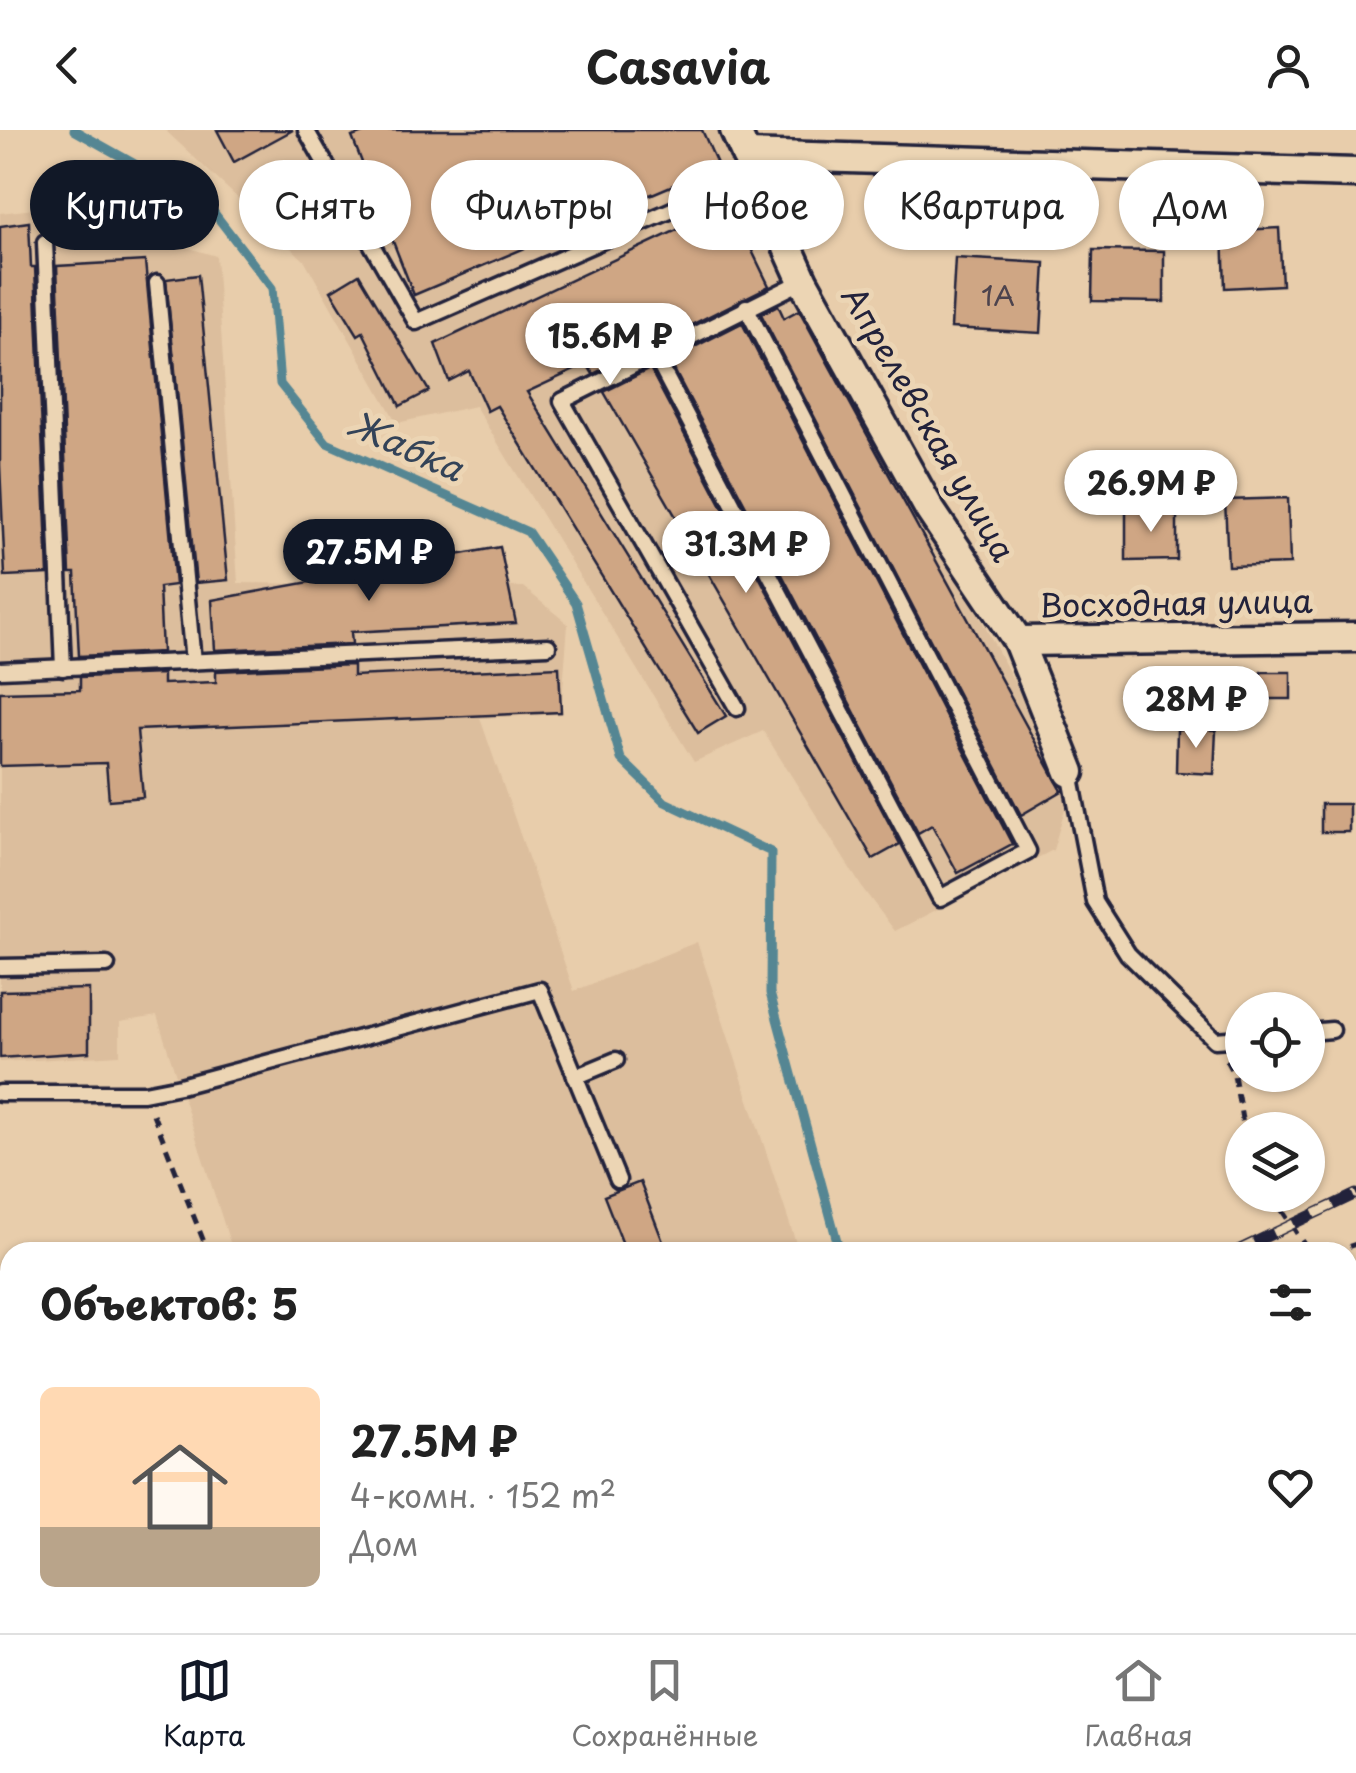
<!DOCTYPE html>
<html lang="ru">
<meta charset="utf-8">
<style>
body{margin:0;font-family:"Playpen Sans",sans-serif;background:#f6f6f6;color:#222;height:100vh;display:flex;flex-direction:column;font-size:38px;white-space:nowrap}
*{box-sizing:border-box;margin:0}
p{font-size:32px;color:#767676}
.icon{flex:none;width:55px;height:55px;fill:none;stroke:currentColor;stroke-width:2;stroke-linecap:round;stroke-linejoin:round}
.map{position:relative;flex:1;overflow:hidden}
.drawer{position:absolute;left:0px;top:1112px;width:1358px;height:392px;display:flex;flex-direction:column;background:#fff;border-radius:30px 30px 0 0;box-shadow:0 2px 8px #0004}
.drawer>*{flex:none}
.guide{position:absolute;left:30px;top:30px;width:1298px;height:90px;display:flex;gap:20px}
.tools{position:absolute;left:1225px;top:862px;display:grid;gap:20px}
.tools a{display:grid;place-items:center;width:100px;height:100px;border-radius:50%;background:#fff;box-shadow:0 2px 8px #0004;font-size:50px}
.price{position:absolute;translate:-50% -85px;padding:0 22px;border-radius:35px;background:#fff;color:#222;font-size:32px;line-height:65px;filter:drop-shadow(0 2px 5px #0008)}
.price::after{content:'';position:absolute;left:50%;top:60px;width:30px;height:22px;margin-left:-15px;background:inherit;clip-path:polygon(0 0,100% 0,50% 100%)}
.price.current{background:#111827;color:#fff}
ul{padding:0;list-style:none}
li{display:flex;align-items:center;gap:30px;height:250px;padding:0 40px}
li span{display:grid;place-items:center;flex:none;width:280px;height:200px;border-radius:15px;color:#555}
li>.icon{margin-inline-start:auto}
span .icon{width:120px;height:120px;fill:#fffc;stroke-width:1}
li b{font-size:42px}
h2{display:flex;justify-content:space-between;align-items:center;height:120px;padding:0 40px;font-size:42px}
.pill{padding:0 35px;border-radius:45px;background:#fff;box-shadow:0 2px 8px #0004;font-size:35px;line-height:90px}
.pill.current{background:#111827;color:#fff}
header{display:flex;justify-content:space-between;align-items:center;height:130px;padding:0 40px;background:#fff;font-size:45px;font-weight:700}
.tab-bar{display:flex;justify-content:space-around;align-items:center;height:140px;border-top:2px solid #e0e0e0;background:#fff;font-size:28px;color:#767676}
.tab-bar a{display:grid;justify-items:center;gap:5px}
.tab-bar .current{color:#111827}
.map>svg:first-child{display:block}
.built{fill:#dcbe9d}
.lines{fill:none;stroke-linecap:round;stroke-linejoin:round}
.stream{stroke:#548693;stroke-width:9}
.building{fill:#cfa684;stroke:#22223b;stroke-width:2.5}
.service-casing{stroke:#22223b;stroke-width:21}
.minor-casing{stroke:#22223b;stroke-width:35}
.path{stroke:#22223b;stroke-width:5;stroke-dasharray:10 8;stroke-linecap:butt}
.service{stroke:#ecd5b4;stroke-width:14}
.minor{stroke:#ecd5b4;stroke-width:28}
.rail-casing{stroke:#22223b;stroke-width:11}
.rail{stroke:#ecd5b4;stroke-width:8;stroke-dasharray:22;stroke-linecap:butt}
.labels{text-anchor:middle;stroke-width:10;stroke-linejoin:round;paint-order:stroke}
.number-label{font-size:28px;fill:#4d434d}
.street-label{font-size:32px;fill:#22223b;stroke:#ecd5b4}
.water-label{font-size:35px;font-style:italic;fill:#334358;stroke:#ecd5b4}
</style>
<header><svg class="icon" aria-label="back" viewBox="0 0 24 24"><path d="M15 5l-7 7 7 7"/></svg>Casavia<svg class="icon" aria-label="person" viewBox="0 0 24 24"><circle cx="12" cy="8" r="4"/><path d="M4 21q1-7 8-7t8 7"/></svg></header>
<div class="map">
<svg width="1356" height="1503" viewBox="0 0 1356 1503">
<rect width="100%" height="100%" fill="#e8cdab"/>
<filter id="ink" filterUnits="userSpaceOnUse"><feTurbulence type="fractalNoise" baseFrequency=".01" numOctaves="2"/><feDisplacementMap in="SourceGraphic" scale="20" xChannelSelector="R" yChannelSelector="G"/><feConvolveMatrix kernelMatrix="1 2 1 2 8 2 1 2 1" color-interpolation-filters="sRGB"/></filter>
<g filter="url(#ink)">
<g class="built">
<polygon points="165,0 720,0 1071,658 1053,720 895,801 863,759 763,601 694,632 475,276 397,293 305,131"/>
<polygon points="51,77 216,126 238,453 523,457 568,494 561,584 480,588 574,861 697,812 799,1122 233,1122 157,886 120,892 120,925 0,932 0,83"/>
</g>
<g class="lines">
<polyline class="stream" points="74,0 208,75 272,158 280,254 327,313 528,402 576,473 621,629 665,672 771,722 770,863 840,1122"/>
</g>
<g class="building">
<polygon points="217,0 293,0 234,32"/>
<polygon points="371,0 702,0 718,36 414,165 352,7"/>
<polygon points="730,75 769,156 593,244 587,234 527,262 726,586 698,603 497,276 487,281 469,241 449,251 435,214"/>
<polygon points="29,92 31,137 35,137 48,444 5,446 0,335 0,96"/>
<polygon points="1279,98 1282,155 1225,158 1223,101"/>
<polygon points="1093,120 1164,121 1164,172 1092,171"/>
<polygon points="955,128 1045,133 1041,203 951,198"/>
<polygon points="145,131 175,455 159,457 162,522 79,526 75,443 70,443 57,136"/>
<polygon points="359,144 429,261 400,276 363,202 358,205 331,161"/>
<polygon points="198,145 228,450 196,453 166,149"/>
<polygon points="778,175 784,188 799,180 1062,661 1021,685 761,184"/>
<polygon points="742,193 1012,714 958,743 932,695 918,703 669,230"/>
<polygon points="650,239 900,714 873,729 604,262"/>
<polygon points="1288,368 1290,434 1228,436 1225,370"/>
<polygon points="1177,379 1177,430 1126,431 1126,380"/>
<polygon points="500,417 516,493 351,502 352,514 215,520 212,470"/>
<polygon points="353,535 353,546 559,537 561,582 137,600 143,667 109,670 106,633 0,636 0,562 80,560 80,547 163,544 163,554 216,552 216,541"/>
<rect x="1261" y="542" width="30" height="27"/>
<polygon points="1177,599 1216,600 1214,644 1176,642"/>
<rect x="1321" y="674" width="28" height="28"/>
<polygon points="89,859 89,922 0,928 0,861"/>
<polygon points="640,1052 667,1122 626,1122 604,1066"/>
</g>
<g class="lines">
<g class="service-casing">
<g id="service">
<polyline points="306,0 416,192 704,66"/>
<polyline points="45,112 63,538"/>
<polyline points="157,153 193,532"/>
<polyline points="654,224 940,768 1028,721 746,177"/>
<polyline points="0,540 548,516"/>
<polyline points="737,578 562,271 803,151"/>
<polyline points="1070,642 1095,772 1128,824 1215,910 1242,908"/>
<polyline points="0,837 107,835"/>
<polyline points="1308,902 1332,900"/>
<polyline points="575,947 616,930"/>
<polyline points="0,963 144,963 180,956 540,860 618,1050"/>
</g>
</g>
<g class="minor-casing">
<g id="minor">
<polyline points="735,0 803,151 930,380 1018,511 1070,642"/>
<polyline points="746,25 1356,43"/>
<polyline points="1018,511 1356,507"/>
</g>
</g>
<g class="path">
<polyline points="1226,930 1234,945 1244,1000"/>
<polyline points="153,984 208,1122"/>
<polyline points="1272,1065 1309,1122"/>
<polyline points="1332,1122 1356,1114"/>
<polyline points="1348,1211 1356,1222"/>
<polyline points="575,1503 590,1495"/>
</g>
<use href="#service" class="service"/>
<use href="#minor" class="minor"/>
<g class="rail-casing">
<g id="rail">
<polyline points="1234,1122 1356,1064"/>
<polyline points="503,1503 519,1495"/>
</g>
</g>
<use href="#rail" class="rail"/>
</g>
</g>
<g class="labels">
<g class="number-label">
<text x="998" y="176">1А</text>
</g>
<g class="street-label">
<text transform="translate(928 294) rotate(60)" y="11">Апрелевская улица</text>
<text transform="translate(1176 474) rotate(-1)" y="11">Восходная улица</text>
</g>
<g class="water-label">
<text transform="translate(406 317) rotate(24)" y="12">Жабка</text>
</g>
</g>
</svg>
<div class="tools">
<a><svg class="icon" aria-label="locate" viewBox="0 0 24 24"><circle cx="12" cy="12" r="6"/><path d="M12 2v4M12 18v4M2 12h4M18 12h4"/></svg></a>
<a><svg class="icon" aria-label="layers" viewBox="0 0 24 24"><path d="M12 4l9 5-9 5-9-5zM3 14l9 5 9-5"/></svg></a>
</div>
<b class="price" style="left:610px;top:258px">15.6M ₽</b>
<b class="price" style="left:1151px;top:405px">26.9M ₽</b>
<b class="price" style="left:746px;top:466px">31.3M ₽</b>
<b class="price current" style="left:369px;top:474px">27.5M ₽</b>
<b class="price" style="left:1196px;top:621px">28M ₽</b>
<div class="guide">
<a class="pill current">Купить</a>
<a class="pill">Снять</a>
<a class="pill">Фильтры</a>
<a class="pill">Новое</a>
<a class="pill">Квартира</a>
<a class="pill">Дом</a>
</div>
<section class="drawer">
<h2>Объектов: 5<svg class="icon" aria-label="filters" viewBox="0 0 24 24"><path d="M4 7h16M4 17h16"/><circle cx="9" cy="7" r="2"/><circle cx="15" cy="17" r="2"/></svg></h2>
<ul>
<li><span style="background:linear-gradient(#ffd9b3 70%,#b9a48a 0)"><svg class="icon" aria-label="home" viewBox="0 0 24 24"><path d="M3 11l9-7 9 7M6 9v11h12V9"/></svg></span><div><b>27.5M ₽</b><p>4-комн. · 152 m²</p><p>Дом</p></div><svg class="icon" aria-label="heart" viewBox="0 0 24 24"><path d="M12 20l-8-8c-3-5 5-10 8-4 3-6 11-1 8 4z"/></svg></li>
</ul>
</section>
</div>
<nav class="tab-bar">
<a class="current"><svg class="icon" aria-label="map" viewBox="0 0 24 24"><path d="M3 6l6-2 6 2 6-2v14l-6 2-6-2-6 2zM9 4v14M15 6v14"/></svg>Карта</a>
<a><svg class="icon" aria-label="saved" viewBox="0 0 24 24"><path d="M7 4h10v16l-5-4-5 4z"/></svg>Сохранённые</a>
<a><svg class="icon" aria-label="home" viewBox="0 0 24 24"><path d="M3 11l9-7 9 7M6 9v11h12V9"/></svg>Главная</a>
</nav>
